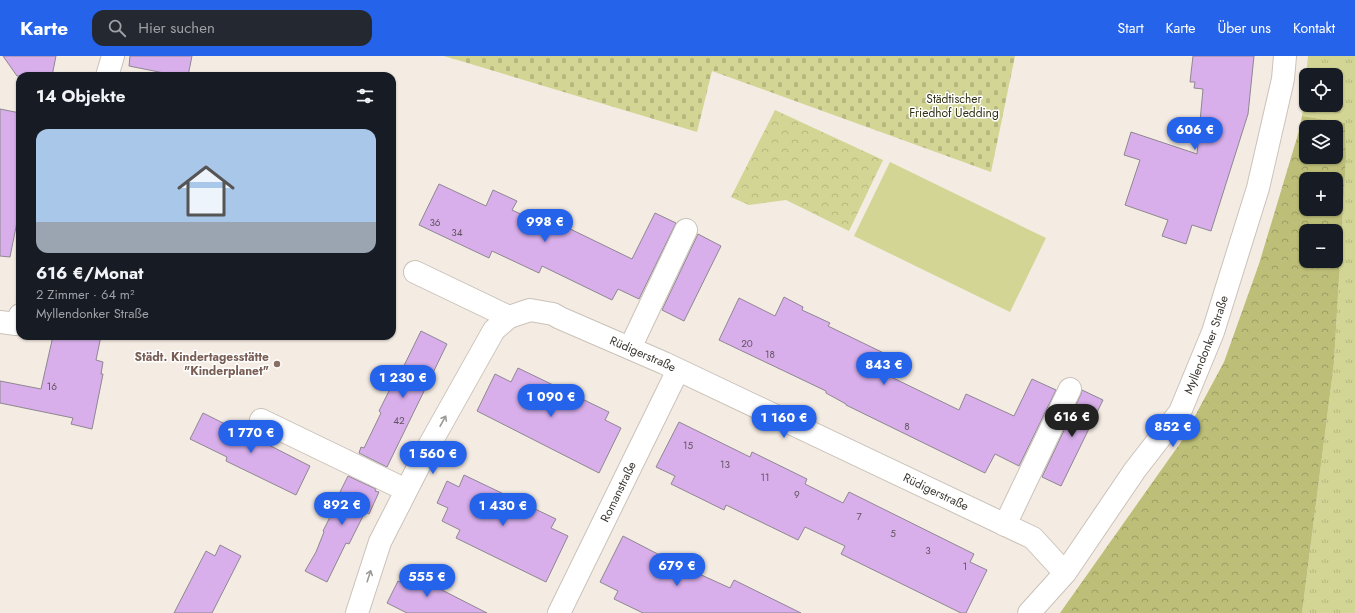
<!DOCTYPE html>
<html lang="de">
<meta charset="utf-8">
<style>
body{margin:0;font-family:Jost,sans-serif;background:#242831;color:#f1f3f6;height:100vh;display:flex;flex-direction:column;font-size:15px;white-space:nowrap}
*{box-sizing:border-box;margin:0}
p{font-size:13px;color:#9ea1a6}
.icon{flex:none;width:22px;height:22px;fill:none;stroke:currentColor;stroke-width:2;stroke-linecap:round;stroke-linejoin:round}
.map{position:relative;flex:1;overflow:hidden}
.side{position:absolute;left:16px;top:16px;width:380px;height:268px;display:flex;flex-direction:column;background:#171b24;border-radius:12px;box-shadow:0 1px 3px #0004}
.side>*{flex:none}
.controls{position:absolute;left:1299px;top:12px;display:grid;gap:8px}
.controls a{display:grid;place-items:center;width:44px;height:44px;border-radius:8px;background:#171b24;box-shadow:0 1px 3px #0004;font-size:20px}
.price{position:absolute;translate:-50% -34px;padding:0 9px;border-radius:14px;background:#2563eb;color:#fff;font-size:13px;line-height:26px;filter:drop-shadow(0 1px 2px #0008)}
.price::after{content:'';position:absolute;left:50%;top:24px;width:12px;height:9px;margin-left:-6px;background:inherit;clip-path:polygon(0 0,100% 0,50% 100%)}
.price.on{background:#222;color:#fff}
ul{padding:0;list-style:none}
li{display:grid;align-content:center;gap:8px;height:212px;padding:0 20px}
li+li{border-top:1px solid #363941}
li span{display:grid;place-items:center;height:124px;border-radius:12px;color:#555}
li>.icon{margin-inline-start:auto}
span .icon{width:72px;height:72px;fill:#fffc;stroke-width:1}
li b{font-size:17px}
h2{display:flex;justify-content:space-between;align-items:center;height:48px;padding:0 20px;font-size:17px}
header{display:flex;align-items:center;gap:24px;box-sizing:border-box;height:56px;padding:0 20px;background:#2563eb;color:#fff}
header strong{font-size:19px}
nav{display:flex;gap:22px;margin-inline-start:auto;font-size:14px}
.search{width:280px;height:36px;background:#242831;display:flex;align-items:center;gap:10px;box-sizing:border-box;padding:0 14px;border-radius:12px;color:#9ea1a6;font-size:15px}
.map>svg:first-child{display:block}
.grass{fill:url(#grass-tufts);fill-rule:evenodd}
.forest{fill:url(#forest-crowns);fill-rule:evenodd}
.cemetery{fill:url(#cemetery-stones)}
.park{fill:url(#park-crowns)}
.pitch{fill:#d2d593}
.building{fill:#d8afeb;stroke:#8e8791}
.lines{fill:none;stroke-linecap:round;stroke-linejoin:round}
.minor-casing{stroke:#cac2b9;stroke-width:24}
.minor{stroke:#fff;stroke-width:22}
.oneway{stroke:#9c9b99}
.education-dot{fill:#8d6e63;stroke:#fff;stroke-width:1.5}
.labels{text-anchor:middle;stroke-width:3;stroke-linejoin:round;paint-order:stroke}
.number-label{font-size:10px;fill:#625561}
.park-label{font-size:12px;fill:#313212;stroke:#fff}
.street-label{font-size:12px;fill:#3a3733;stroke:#fff}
.education-label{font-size:12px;font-weight:bold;fill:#785e54;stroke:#fff;text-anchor:end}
</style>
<header>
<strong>Karte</strong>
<div class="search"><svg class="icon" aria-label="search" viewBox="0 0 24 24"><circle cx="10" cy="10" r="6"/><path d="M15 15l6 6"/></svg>Hier suchen</div>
<nav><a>Start</a><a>Karte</a><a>Über uns</a><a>Kontakt</a></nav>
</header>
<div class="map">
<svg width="1355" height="557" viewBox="0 0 1355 557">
<defs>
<pattern id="grass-tufts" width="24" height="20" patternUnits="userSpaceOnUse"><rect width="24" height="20" fill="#d2d593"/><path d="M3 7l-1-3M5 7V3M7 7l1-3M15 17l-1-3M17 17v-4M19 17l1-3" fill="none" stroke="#b5b77f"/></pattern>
<pattern id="forest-crowns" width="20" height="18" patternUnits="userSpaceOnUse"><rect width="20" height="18" fill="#bdbf78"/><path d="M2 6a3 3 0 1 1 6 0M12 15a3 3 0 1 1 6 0" fill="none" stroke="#9b9c63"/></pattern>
<pattern id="cemetery-stones" width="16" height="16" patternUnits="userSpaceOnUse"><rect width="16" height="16" fill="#d2d593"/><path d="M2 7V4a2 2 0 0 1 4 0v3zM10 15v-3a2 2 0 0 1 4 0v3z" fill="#b5b77f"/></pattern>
<pattern id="park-crowns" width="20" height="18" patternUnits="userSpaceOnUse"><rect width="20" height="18" fill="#d2d593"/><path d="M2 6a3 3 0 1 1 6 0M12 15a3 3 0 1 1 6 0" fill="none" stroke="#b5b77f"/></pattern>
</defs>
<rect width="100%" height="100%" fill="#f4ebe2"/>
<path class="grass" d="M1308,0H1355V557H1302L1334,307L1346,102L1345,67L1302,60ZM1306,19H1336V49H1306Z"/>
<path class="forest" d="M1302,60L1345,67L1346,102L1334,307L1302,557H1060L1181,386L1224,306L1259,208L1299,75ZM1306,71H1336V101H1306ZM1306,123H1336V153H1306ZM1306,175H1336V205H1306Z"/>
<polygon class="cemetery" points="444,0 1015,0 991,116 712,15 697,76"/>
<polygon class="park" points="775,54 883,104 849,175 786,144 749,149 731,141"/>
<polygon class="pitch" points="890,106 1046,182 1010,256 854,180"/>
<g class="building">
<polygon points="3,0 56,0 52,20 17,20"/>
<polygon points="130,0 192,0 188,20 179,20 129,10"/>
<polygon points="1193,0 1254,0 1248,58 1211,175 1192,169 1186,188 1162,180 1168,164 1125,149 1140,104 1124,99 1131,76 1197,98 1203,33 1194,32 1195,26 1190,26"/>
<polygon points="0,53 20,57 20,151 10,201 0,200"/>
<polygon points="439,128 486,150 493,134 517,145 512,154 559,176 562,169 632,203 655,157 676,167 639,243 618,233 612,244 542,210 539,217 492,195 489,202 419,169"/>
<polygon points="698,178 721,190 684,265 662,254"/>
<polygon points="784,241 803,251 802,254 830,267 828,270 896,303 897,304 889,320 959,354 966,338 1014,360 1032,323 1056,334 1019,410 995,398 985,417 846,349 846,348 826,337 826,335 719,284 739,242 775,260"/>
<polygon points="421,275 447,288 387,411 359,397 361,391 364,392 381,357 379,355 393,327 395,328"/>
<polygon points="53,280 101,280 96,304 103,306 101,318 103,318 92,373 71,368 73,362 0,347 0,325 41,333"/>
<polygon points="518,312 609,356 605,364 621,372 599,417 477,355 495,318 511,326"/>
<polygon points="1082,334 1103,344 1061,430 1042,421 1081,338"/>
<polygon points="203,357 235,373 237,369 258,380 257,383 310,410 296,439 226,405 227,401 190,383"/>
<polygon points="679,366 750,401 752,396 807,423 805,428 843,447 849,436 974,498 970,506 987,514 966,557 961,557 841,498 845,490 805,471 798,484 726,449 724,454 671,428 675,420 656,411"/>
<polygon points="464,419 556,463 551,472 568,480 546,526 456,482 460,474 442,465 448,452 437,447 447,425 459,431"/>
<polygon points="348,420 376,433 375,435 379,436 369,458 365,456 349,488 346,487 327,526 305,515 316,496 324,476 323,475 341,439 339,438"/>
<polygon points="623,480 677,508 730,532 734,524 801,557 643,557 614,543 618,535 600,526"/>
<polygon points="220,489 241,500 212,557 174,557 206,495 215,500"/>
<polygon points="419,512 438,522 434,530 487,557 407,557 387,547 398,525 410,531"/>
</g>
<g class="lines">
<g class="minor-casing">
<g id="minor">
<polyline points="107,20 113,0"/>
<polyline points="415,216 509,261"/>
<polyline points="0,266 16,268 20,259"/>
<polyline points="630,292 686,174"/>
<polyline points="261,364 406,434"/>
<polyline points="1005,469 1070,333"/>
<path id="s1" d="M357,557L380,486L430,388L494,274L509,261L530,254L553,258L560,262L664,307L1033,482L1065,517"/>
<path id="s2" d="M559,557L678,314"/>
<path id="s3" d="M1029,557L1065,517L1135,414L1180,356L1213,276L1258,132L1283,23L1285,0"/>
</g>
</g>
<use href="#minor" class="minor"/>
</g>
<defs><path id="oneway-shaft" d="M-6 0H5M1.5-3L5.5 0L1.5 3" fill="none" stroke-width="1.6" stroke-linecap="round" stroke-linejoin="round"/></defs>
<g class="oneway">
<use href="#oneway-shaft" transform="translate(443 365) rotate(-61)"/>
<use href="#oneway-shaft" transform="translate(369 520) rotate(-72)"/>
</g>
<circle class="education-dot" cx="277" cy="308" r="4"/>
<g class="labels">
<g class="number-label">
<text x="435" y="170">36</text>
<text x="457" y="180">34</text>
<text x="747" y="291">20</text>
<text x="770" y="302">18</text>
<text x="52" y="334">16</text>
<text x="399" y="368">42</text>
<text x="907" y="374">8</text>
<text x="688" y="393">15</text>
<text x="725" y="412">13</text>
<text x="765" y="425">11</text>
<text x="797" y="442">9</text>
<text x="859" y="464">7</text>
<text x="893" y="481">5</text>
<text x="928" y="498">3</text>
<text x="965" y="514">1</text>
</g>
<g class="park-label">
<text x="954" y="47">Städtischer<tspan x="954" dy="14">Friedhof Uedding</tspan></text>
</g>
<g class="street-label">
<text dy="4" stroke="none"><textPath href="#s3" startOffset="324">Myllendonker Straße</textPath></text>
<text dy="4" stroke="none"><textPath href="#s1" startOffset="479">Rüdigerstraße</textPath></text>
<text dy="4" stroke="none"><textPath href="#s2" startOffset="135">Romanstraße</textPath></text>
<text dy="4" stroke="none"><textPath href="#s1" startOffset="803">Rüdigerstraße</textPath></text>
</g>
<g class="education-label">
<text x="269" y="305">Städt. Kindertagesstätte<tspan x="269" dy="14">"Kinderplanet"</tspan></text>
</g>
</g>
</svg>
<div class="controls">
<a><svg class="icon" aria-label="locate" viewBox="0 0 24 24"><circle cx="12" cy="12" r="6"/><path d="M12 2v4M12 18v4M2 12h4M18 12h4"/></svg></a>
<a><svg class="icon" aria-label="layers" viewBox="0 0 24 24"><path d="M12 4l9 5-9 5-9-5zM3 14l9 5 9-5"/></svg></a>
<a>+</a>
<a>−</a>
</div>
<b class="price" style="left:1195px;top:95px">606 €</b>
<b class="price" style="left:545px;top:187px">998 €</b>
<b class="price" style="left:884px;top:330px">843 €</b>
<b class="price" style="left:403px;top:343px">1 230 €</b>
<b class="price" style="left:551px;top:362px">1 090 €</b>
<b class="price on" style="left:1072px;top:382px">616 €</b>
<b class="price" style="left:784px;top:383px">1 160 €</b>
<b class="price" style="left:1173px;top:392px">852 €</b>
<b class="price" style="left:251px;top:398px">1 770 €</b>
<b class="price" style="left:433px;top:419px">1 560 €</b>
<b class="price" style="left:342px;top:470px">892 €</b>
<b class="price" style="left:503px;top:471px">1 430 €</b>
<b class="price" style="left:677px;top:531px">679 €</b>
<b class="price" style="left:427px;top:542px">555 €</b>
<section class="side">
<h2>14 Objekte<svg class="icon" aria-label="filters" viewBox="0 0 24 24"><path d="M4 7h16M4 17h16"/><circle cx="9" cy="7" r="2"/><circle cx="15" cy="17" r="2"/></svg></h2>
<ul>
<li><span style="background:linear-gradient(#a9c7e8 75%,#9aa5b1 0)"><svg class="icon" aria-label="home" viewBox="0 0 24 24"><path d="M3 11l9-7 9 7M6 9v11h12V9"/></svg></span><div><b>616 €/Monat</b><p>2 Zimmer · 64 m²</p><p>Myllendonker Straße</p></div></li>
</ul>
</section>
</div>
